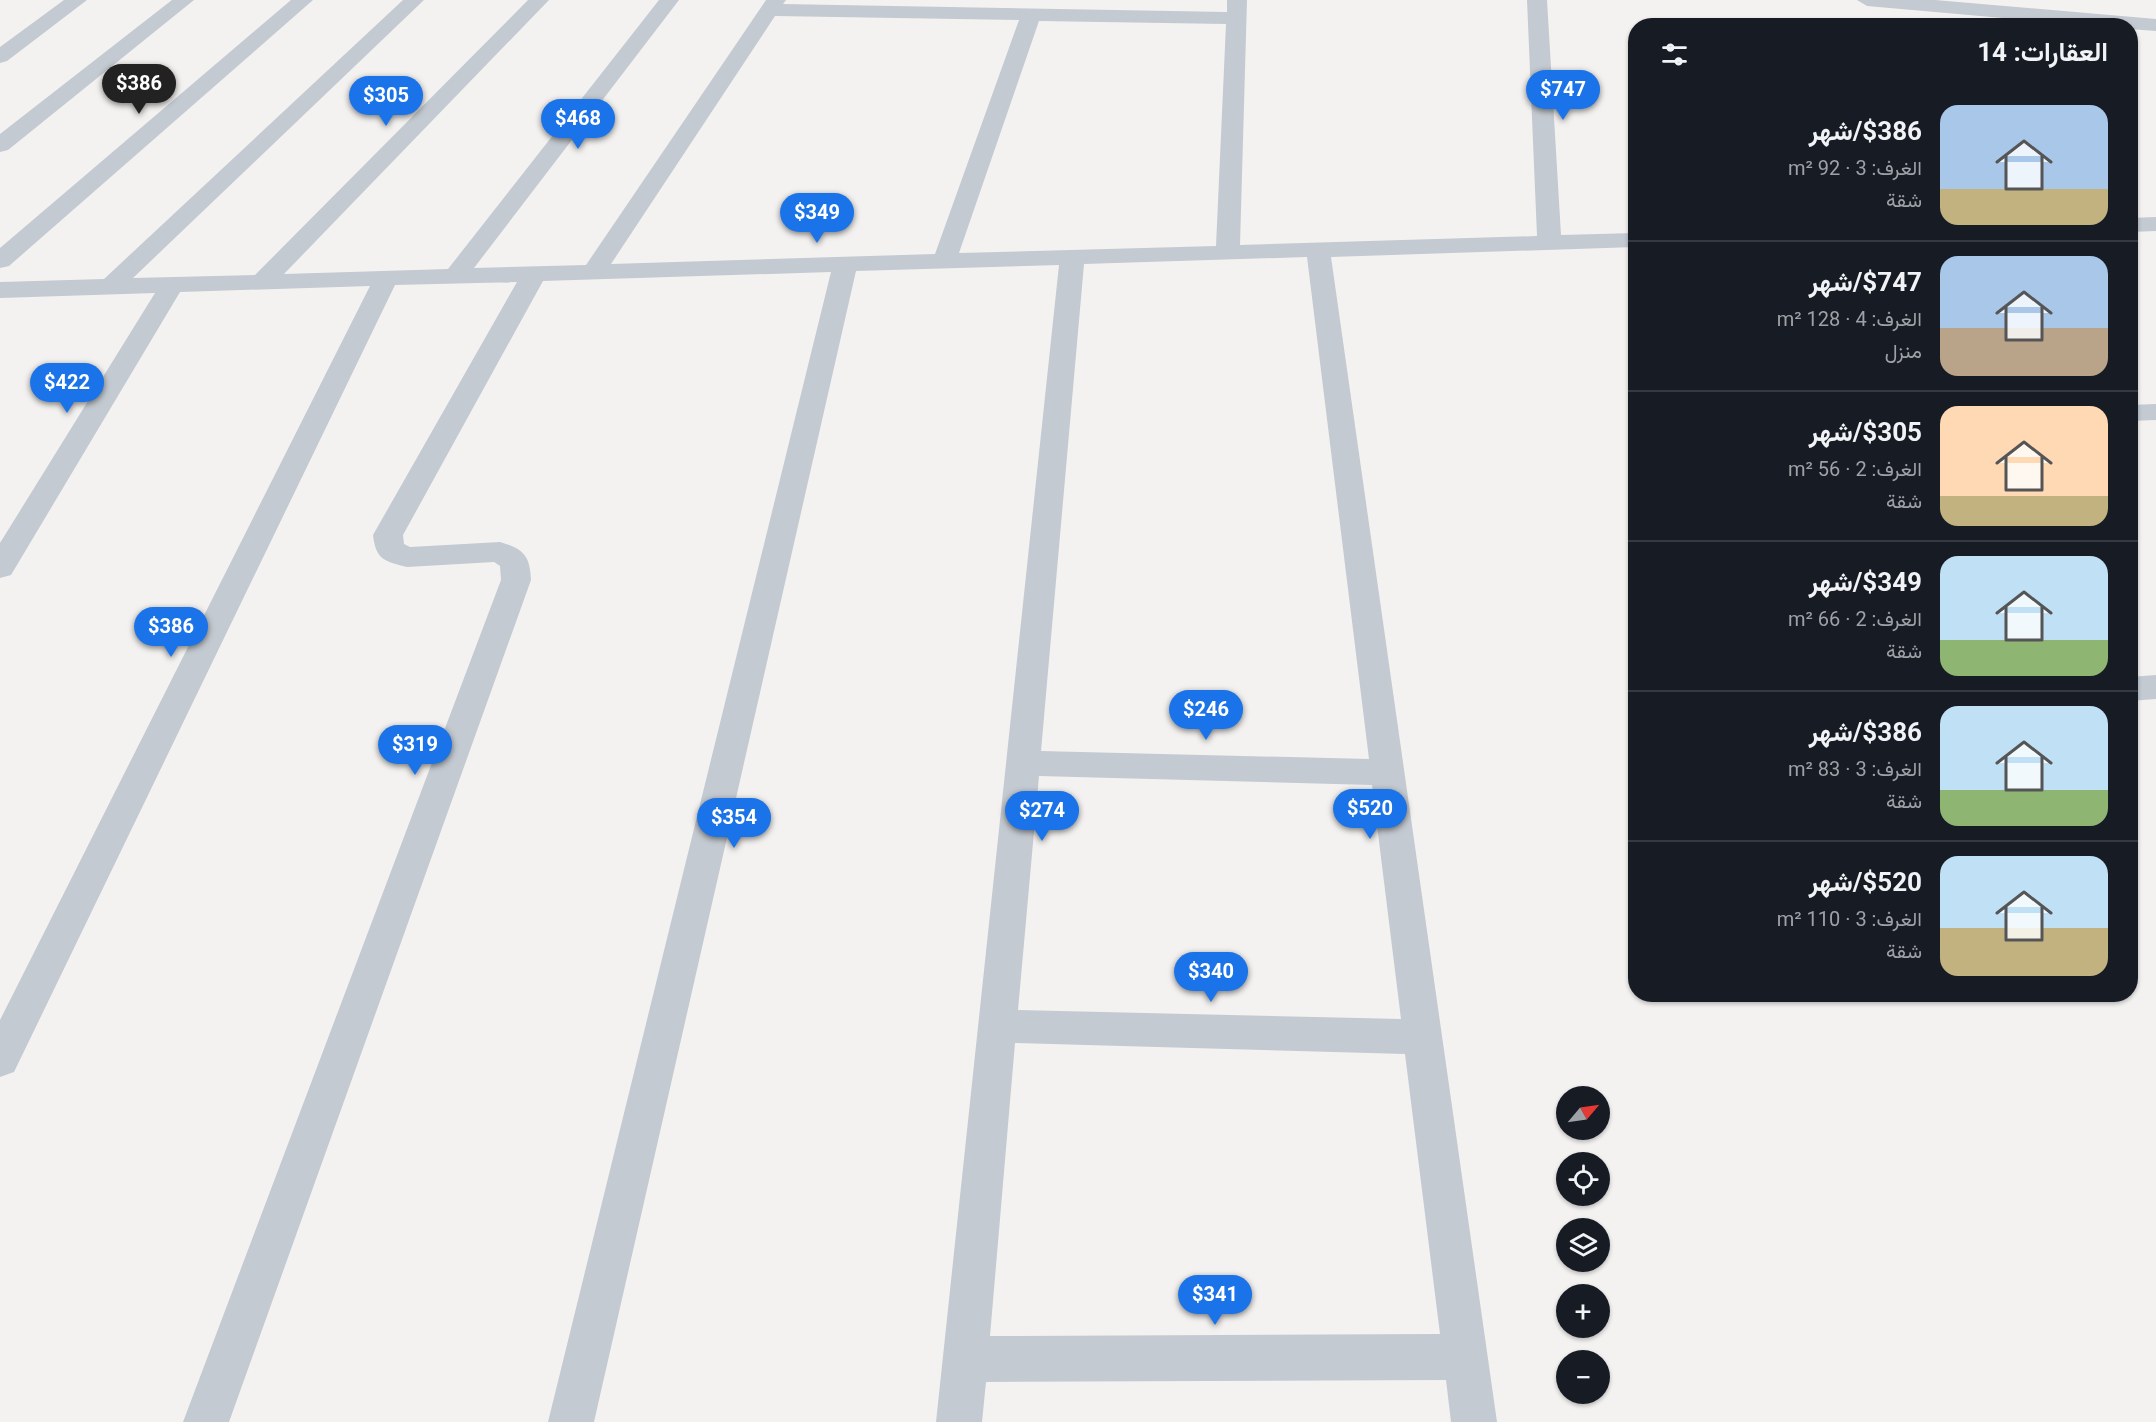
<!DOCTYPE html>
<html lang="ar">
<meta charset="utf-8">
<style>
body{margin:0;font-family:Roboto,Vazirmatn,sans-serif;background:#20242c;color:#f1f3f6;direction:rtl;height:100vh;display:flex;flex-direction:column;font-size:22px;white-space:nowrap}
*{box-sizing:border-box;margin:0}
p{font-size:20px;color:#9ea1a6}
.icon{flex:none;width:33px;height:33px;fill:none;stroke:currentColor;stroke-width:2;stroke-linecap:round;stroke-linejoin:round}
.map{position:relative;flex:1;overflow:hidden;direction:ltr}
.sheet{position:absolute;left:1628px;top:18px;width:510px;height:984px;display:flex;flex-direction:column;background:#171b24;border-radius:24px;box-shadow:0 2px 4px #0004;direction:rtl}
.sheet>*{flex:none}
.needle{width:39px;rotate:61deg}
.fabs{position:absolute;left:1556px;top:1086px;display:grid;gap:12px}
.fabs a{display:grid;place-items:center;width:54px;height:54px;border-radius:50%;background:#171b24;box-shadow:0 2px 4px #0004;font-size:30px}
.price{position:absolute;translate:-50% -51px;padding:0 14px;border-radius:21px;background:#1a73e8;color:#fff;font-size:20px;line-height:39px;filter:drop-shadow(0 2px 3px #0008)}
.price::after{content:'';position:absolute;left:50%;top:36px;width:18px;height:14px;margin-left:-9px;background:inherit;clip-path:polygon(0 0,100% 0,50% 100%)}
.price.on{background:#222;color:#fff}
ul{padding:0;list-style:none}
li{display:flex;align-items:center;gap:18px;height:150px;padding:0 30px}
li+li{border-top:2px solid #363941}
li span{display:grid;place-items:center;flex:none;width:168px;height:120px;border-radius:18px;color:#555}
li>.icon{margin-inline-start:auto}
span .icon{width:72px;height:72px;fill:#fffc;stroke-width:1}
li b{font-size:26px}
h2{display:flex;justify-content:space-between;align-items:center;height:72px;padding:0 30px;font-size:26px}
.map>svg:first-child{display:block}
.lines{fill:none;stroke-linecap:round;stroke-linejoin:round}
.street{fill:#c4cad1;fill-rule:evenodd}
</style>
<div class="map">
<svg width="2156" height="1422" viewBox="0 0 2156 1422">
<rect width="100%" height="100%" fill="#f3f2f1"/>
<g class="lines">
<g class="street">
<polygon points="64,0 87,0 7,61 0,63 0,47"/>
<polygon points="172,0 194,0 8,150 0,152 0,134"/>
<polygon points="291,0 313,0 9,266 0,268 0,248"/>
<path d="M403,0H424L133,278L255,275L528,0H549L284,274L448,269L659,0H679L474,268L586,265L766,0H786L783,4L1227,12V0H1247L1240,245L1537,236L1527,0H1547L1561,235L1635,233V247L1331,257L1497,1422H1451L1446,1380L986,1382L982,1422H936L1059,265L856,271L594,1422H548L831,272L543,281L403,535L404,544L410,547L500,542C524,549 530,556 531,580L229,1422H183L501,580L500,566L494,562L407,567C384,561 376,560 373,535L517,282L395,285L14,1072L0,1077V1020L370,286L180,292L11,575L0,578V543L155,293L0,298V282L104,279ZM775,16L1019,20L935,254L611,264ZM1039,21L1226,24L1216,246L959,253ZM1307,257L1369,759L1041,751L1084,264ZM1039,776L1372,785L1401,1019L1018,1010ZM1015,1043L1405,1054L1440,1334L990,1336Z"/>
<polygon points="1857,0 1935,0 2156,19 2156,31 2130,29 2130,26 2093,26 1867,6"/>
<polygon points="2156,217 2156,231 2130,232 2130,218"/>
<polygon points="2156,404 2156,420 2130,421 2130,405"/>
<polygon points="2156,675 2156,699 2130,701 2130,677"/>
</g>
</g>
</svg>
<div class="fabs">
<a><svg class="needle" viewBox="-14 -14 28 28"><path d="M0-13l5 13h-10z" fill="#e53935"/><path d="M0 13l5-13h-10z" fill="#9ea1a6"/></svg></a>
<a><svg class="icon" aria-label="locate" viewBox="0 0 24 24"><circle cx="12" cy="12" r="6"/><path d="M12 2v4M12 18v4M2 12h4M18 12h4"/></svg></a>
<a><svg class="icon" aria-label="layers" viewBox="0 0 24 24"><path d="M12 4l9 5-9 5-9-5zM3 14l9 5 9-5"/></svg></a>
<a>+</a>
<a>−</a>
</div>
<b class="price on" style="left:139px;top:115px">$386</b>
<b class="price" style="left:1563px;top:121px">$747</b>
<b class="price" style="left:386px;top:127px">$305</b>
<b class="price" style="left:578px;top:150px">$468</b>
<b class="price" style="left:817px;top:244px">$349</b>
<b class="price" style="left:67px;top:414px">$422</b>
<b class="price" style="left:171px;top:658px">$386</b>
<b class="price" style="left:1206px;top:741px">$246</b>
<b class="price" style="left:415px;top:776px">$319</b>
<b class="price" style="left:1370px;top:840px">$520</b>
<b class="price" style="left:1042px;top:842px">$274</b>
<b class="price" style="left:734px;top:849px">$354</b>
<b class="price" style="left:1211px;top:1003px">$340</b>
<b class="price" style="left:1215px;top:1326px">$341</b>
<section class="sheet">
<h2>العقارات: 14<svg class="icon" aria-label="filters" viewBox="0 0 24 24"><path d="M4 7h16M4 17h16"/><circle cx="9" cy="7" r="2"/><circle cx="15" cy="17" r="2"/></svg></h2>
<ul>
<li><span style="background:linear-gradient(#a9c7e8 70%,#c2b280 0)"><svg class="icon" aria-label="home" viewBox="0 0 24 24"><path d="M3 11l9-7 9 7M6 9v11h12V9"/></svg></span><div><b>$386/شهر</b><p>الغرف: 3 · 92 m²</p><p>شقة</p></div></li>
<li><span style="background:linear-gradient(#a9c7e8 60%,#b9a48a 0)"><svg class="icon" aria-label="home" viewBox="0 0 24 24"><path d="M3 11l9-7 9 7M6 9v11h12V9"/></svg></span><div><b>$747/شهر</b><p>الغرف: 4 · 128 m²</p><p>منزل</p></div></li>
<li><span style="background:linear-gradient(#ffd9b3 75%,#c2b280 0)"><svg class="icon" aria-label="home" viewBox="0 0 24 24"><path d="M3 11l9-7 9 7M6 9v11h12V9"/></svg></span><div><b>$305/شهر</b><p>الغرف: 2 · 56 m²</p><p>شقة</p></div></li>
<li><span style="background:linear-gradient(#bfe0f5 70%,#8fb573 0)"><svg class="icon" aria-label="home" viewBox="0 0 24 24"><path d="M3 11l9-7 9 7M6 9v11h12V9"/></svg></span><div><b>$349/شهر</b><p>الغرف: 2 · 66 m²</p><p>شقة</p></div></li>
<li><span style="background:linear-gradient(#bfe0f5 70%,#8fb573 0)"><svg class="icon" aria-label="home" viewBox="0 0 24 24"><path d="M3 11l9-7 9 7M6 9v11h12V9"/></svg></span><div><b>$386/شهر</b><p>الغرف: 3 · 83 m²</p><p>شقة</p></div></li>
<li><span style="background:linear-gradient(#bfe0f5 60%,#c2b280 0)"><svg class="icon" aria-label="home" viewBox="0 0 24 24"><path d="M3 11l9-7 9 7M6 9v11h12V9"/></svg></span><div><b>$520/شهر</b><p>الغرف: 3 · 110 m²</p><p>شقة</p></div></li>
</ul>
</section>
</div>
